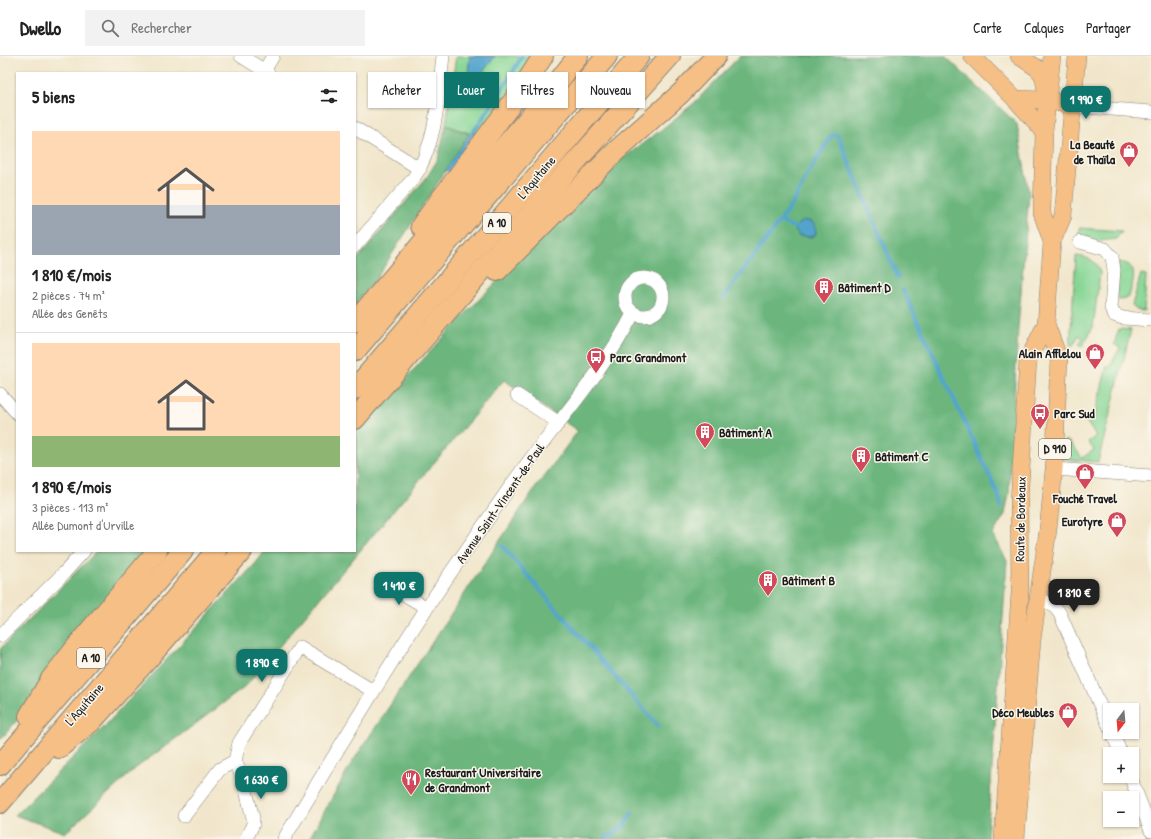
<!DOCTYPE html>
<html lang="fr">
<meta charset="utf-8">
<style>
body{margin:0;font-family:"Patrick Hand",sans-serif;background:#f2f2f2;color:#222;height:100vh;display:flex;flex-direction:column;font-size:15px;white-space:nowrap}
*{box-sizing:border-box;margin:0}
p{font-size:13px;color:#767676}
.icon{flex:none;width:22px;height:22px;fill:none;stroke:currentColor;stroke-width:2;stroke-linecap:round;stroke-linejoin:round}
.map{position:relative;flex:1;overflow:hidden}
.sheet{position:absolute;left:16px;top:16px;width:340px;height:480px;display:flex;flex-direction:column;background:#fff;border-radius:0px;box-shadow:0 1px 3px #0004}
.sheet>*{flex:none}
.guide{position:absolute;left:368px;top:16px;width:380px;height:36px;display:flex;gap:8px}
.needle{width:26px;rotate:196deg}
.tools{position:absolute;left:1103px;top:647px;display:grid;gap:8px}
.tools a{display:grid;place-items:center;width:36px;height:36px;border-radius:0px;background:#fff;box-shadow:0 1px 3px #0004;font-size:20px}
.price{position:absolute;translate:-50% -34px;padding:0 9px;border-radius:8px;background:#0f766e;color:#fff;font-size:13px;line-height:26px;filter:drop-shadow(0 1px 2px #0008)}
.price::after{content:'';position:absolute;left:50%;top:24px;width:12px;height:9px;margin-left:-6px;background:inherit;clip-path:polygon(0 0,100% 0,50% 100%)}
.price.selected{background:#222;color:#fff}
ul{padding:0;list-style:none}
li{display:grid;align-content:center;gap:8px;height:212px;padding:0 16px}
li+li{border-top:1px solid #e0e0e0}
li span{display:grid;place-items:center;height:124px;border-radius:0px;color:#555}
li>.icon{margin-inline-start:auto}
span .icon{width:72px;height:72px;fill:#fffc;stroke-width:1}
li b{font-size:17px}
h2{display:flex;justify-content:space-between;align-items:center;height:48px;padding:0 16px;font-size:17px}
.pill{padding:0 14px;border-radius:0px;background:#fff;box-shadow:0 1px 3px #0004;font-size:14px;line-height:36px}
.pill.selected{background:#0f766e;color:#fff}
header{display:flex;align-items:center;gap:24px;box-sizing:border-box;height:56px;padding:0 20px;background:#fff;border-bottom:1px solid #e0e0e0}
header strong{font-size:19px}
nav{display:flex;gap:22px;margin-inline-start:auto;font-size:14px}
.search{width:280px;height:36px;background:#f2f2f2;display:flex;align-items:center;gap:10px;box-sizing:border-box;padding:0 14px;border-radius:0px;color:#767676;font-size:15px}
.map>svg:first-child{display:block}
.green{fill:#86d594;stroke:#517858}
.forest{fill:#6cb67e;stroke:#44694d}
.water{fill:#52a4cd;stroke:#376074}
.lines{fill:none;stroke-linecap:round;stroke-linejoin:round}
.stream{stroke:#52a4cd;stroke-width:4}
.minor-casing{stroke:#868174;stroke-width:14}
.major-casing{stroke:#868174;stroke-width:18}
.highway-casing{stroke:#868174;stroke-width:22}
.minor{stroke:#fff;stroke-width:13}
.major{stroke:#f5bf86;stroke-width:17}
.highway{stroke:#f5bf86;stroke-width:20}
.labels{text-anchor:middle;stroke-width:3;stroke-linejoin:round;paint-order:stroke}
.shield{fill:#fbf7ec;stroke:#5f5e5a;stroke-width:1}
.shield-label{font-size:12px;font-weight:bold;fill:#1c1c1c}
.poi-label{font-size:13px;font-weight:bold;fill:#1c1c1c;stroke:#fbf7ec;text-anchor:start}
.street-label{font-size:13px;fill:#1c1c1c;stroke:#fbf7ec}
</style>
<header>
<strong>Dwello</strong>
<div class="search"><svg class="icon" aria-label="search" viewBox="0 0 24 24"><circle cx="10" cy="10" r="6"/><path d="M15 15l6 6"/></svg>Rechercher</div>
<nav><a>Carte</a><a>Calques</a><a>Partager</a></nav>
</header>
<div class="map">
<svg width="1151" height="783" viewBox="0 0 1151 783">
<rect width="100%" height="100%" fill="#fbf7ec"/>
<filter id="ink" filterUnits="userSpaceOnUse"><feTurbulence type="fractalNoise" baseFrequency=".025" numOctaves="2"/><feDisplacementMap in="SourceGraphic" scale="8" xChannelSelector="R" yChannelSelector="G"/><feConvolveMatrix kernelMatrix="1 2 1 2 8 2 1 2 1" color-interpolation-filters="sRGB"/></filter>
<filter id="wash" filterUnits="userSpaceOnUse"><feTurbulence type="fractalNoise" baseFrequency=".012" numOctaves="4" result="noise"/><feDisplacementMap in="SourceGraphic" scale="16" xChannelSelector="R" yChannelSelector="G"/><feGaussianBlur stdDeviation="0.9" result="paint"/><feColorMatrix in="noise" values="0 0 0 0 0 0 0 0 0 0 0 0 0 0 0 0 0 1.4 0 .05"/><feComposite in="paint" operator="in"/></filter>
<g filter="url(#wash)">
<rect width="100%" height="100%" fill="#f1e6cb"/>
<g class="green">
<polygon points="456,0 532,0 480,81 446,69"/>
<polygon points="1079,172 1122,175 1116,183 1090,186 1078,184"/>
<path d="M1076,200C1089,201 1097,205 1100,217L1093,271L1082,291L1079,289L1083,282L1079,279L1072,291L1070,289Z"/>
<path d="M1120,206C1141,209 1132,228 1129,241L1125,243L1119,244L1116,238L1118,209Z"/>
<path d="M1141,218L1146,219L1144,255C1138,255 1135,254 1132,249Z"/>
<polygon points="1119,273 1131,274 1098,406 1063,403 1065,384 1071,387 1082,402 1094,394 1088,386 1096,380 1082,359 1094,362 1107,310 1109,312 1120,292 1114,288"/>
</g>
<g class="forest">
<polygon points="740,0 945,0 1017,68 1029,138 1018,272 1009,437 1005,458 993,478 1007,505 987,783 309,783 351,708 531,438 578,375 504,324 245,631 136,712 65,777 15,759 105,670 256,507 265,495 355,495 355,378 462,261 608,113 657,77 693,48"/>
<polygon points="446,69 469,78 376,223 355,248 355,206 427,121 438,103"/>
<polygon points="97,495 154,495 40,638 0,684 0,593"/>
</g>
<g class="water">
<polygon points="470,0 495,0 473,29 468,28 467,24"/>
<path d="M803,165C814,164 815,168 816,178L812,181L799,180L795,174L798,168Z"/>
</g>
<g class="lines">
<g class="stream">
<polyline points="448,114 509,23 522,0"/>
<polyline points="780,165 793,147 804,125 831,80 835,79 838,80 898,222"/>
<polyline points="903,234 999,440 1001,450"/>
<polyline points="724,241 780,165 800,174"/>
<polyline points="502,490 658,670"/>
<polyline points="605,783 624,770 632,757"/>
</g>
</g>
</g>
<g filter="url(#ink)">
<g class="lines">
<g class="minor-casing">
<g id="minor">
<polyline points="241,0 268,17"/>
<polyline points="264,15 273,0"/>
<polyline points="1072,50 1151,56"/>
<polyline points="355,72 420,113"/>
<polyline points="1080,186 1105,193 1112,201 1114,214 1111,252 1114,259 1123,262 1151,264"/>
<path d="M355,190L413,123C437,88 438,41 443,0"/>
<circle cx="644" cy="241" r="19"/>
<polyline points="0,338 17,357"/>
<polyline points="517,339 559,367"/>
<polyline points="1054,413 1151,420"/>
<polyline points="385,527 427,552"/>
<path d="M1038,543C1048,546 1054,548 1060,558L1110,672"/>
<polyline points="0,580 64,517 84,495"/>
<polyline points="1112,676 1121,698"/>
<polyline points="235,705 243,723 253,762 253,768 246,783"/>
<polyline points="1130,720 1151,775"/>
<polyline points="184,760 220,713 235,705 239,687 300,591 373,635"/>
<path d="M284,783C330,706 376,629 426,553C453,512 482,472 510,431C550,373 601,321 633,258"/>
</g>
</g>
<g class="major-casing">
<g id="major">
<polyline points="972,0 1015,43 1044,75"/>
<polyline points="1019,0 1037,12 1043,19 1046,34"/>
<polyline points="1015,43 1047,44 1072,50"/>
<polyline points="1052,186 1042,157 1044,75 1052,0"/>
<polyline points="1003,783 1020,536 1019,445 1028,304 1046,268 1052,186 1063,160 1077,0"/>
<polyline points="1016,783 1032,584 1048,474 1054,413 1059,303 1046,268"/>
</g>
</g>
<g class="highway-casing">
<g id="highway">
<polyline points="421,170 520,36 543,0"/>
<polyline points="497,215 617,94 681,37 716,0"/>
<polyline points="355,266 539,50 578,0"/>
<polyline points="355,295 607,0"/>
<polyline points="355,333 639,0"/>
<polyline points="355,363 556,128 670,0"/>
<polyline points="29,660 51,623 85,580 157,495"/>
<polyline points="59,692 91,666 148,603 242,495"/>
<polyline points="0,709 183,495"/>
<polyline points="0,747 216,495"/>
</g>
</g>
<use href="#minor" class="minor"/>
<use href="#major" class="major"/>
<use href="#highway" class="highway"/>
</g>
</g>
<defs>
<g id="shop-pin" transform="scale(1)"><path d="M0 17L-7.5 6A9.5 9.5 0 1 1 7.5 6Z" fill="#d1495b" stroke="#fbf7ec"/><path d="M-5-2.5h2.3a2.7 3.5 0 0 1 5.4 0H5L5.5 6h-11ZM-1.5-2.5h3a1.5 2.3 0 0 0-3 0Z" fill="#fff"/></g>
<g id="building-pin" transform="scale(1)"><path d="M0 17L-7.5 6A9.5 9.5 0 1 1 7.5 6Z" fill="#d1495b" stroke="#fbf7ec"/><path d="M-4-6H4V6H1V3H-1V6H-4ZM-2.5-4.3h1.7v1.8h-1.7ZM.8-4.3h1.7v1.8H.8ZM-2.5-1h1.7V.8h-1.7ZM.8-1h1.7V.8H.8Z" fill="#fff"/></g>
<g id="bus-pin" transform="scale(1)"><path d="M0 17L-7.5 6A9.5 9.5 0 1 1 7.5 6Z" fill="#d1495b" stroke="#fbf7ec"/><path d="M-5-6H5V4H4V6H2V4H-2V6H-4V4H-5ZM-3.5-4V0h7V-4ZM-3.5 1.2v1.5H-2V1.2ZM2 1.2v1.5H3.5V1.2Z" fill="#fff"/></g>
<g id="restaurant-pin" transform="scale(1)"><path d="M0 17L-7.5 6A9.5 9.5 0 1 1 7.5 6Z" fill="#d1495b" stroke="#fbf7ec"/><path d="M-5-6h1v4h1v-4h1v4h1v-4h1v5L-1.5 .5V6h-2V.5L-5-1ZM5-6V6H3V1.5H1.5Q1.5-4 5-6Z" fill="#fff"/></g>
</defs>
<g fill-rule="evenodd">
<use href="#shop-pin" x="1129" y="95"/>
<use href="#building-pin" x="824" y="231"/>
<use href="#shop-pin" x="1095" y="297"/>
<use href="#bus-pin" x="596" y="301"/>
<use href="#bus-pin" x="1040" y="357"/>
<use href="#building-pin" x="705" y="376"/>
<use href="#building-pin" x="861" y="400"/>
<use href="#shop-pin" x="1085" y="417"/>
<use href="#shop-pin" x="1117" y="465"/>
<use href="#building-pin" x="768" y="524"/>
<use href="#shop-pin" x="1068" y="656"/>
<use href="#restaurant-pin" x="411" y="723"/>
</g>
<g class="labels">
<g class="shield">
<rect x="483" y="157" width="28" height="20" rx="3"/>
<rect x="1039" y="383" width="32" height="20" rx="3"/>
<rect x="77" y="592" width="28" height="20" rx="3"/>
</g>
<g class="shield-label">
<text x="497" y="171">A 10</text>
<text x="1055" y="397">D 910</text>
<text x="91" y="606">A 10</text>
</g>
<g class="poi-label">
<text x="1115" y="93" text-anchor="end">La Beauté<tspan x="1115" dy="15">de Thaïla</tspan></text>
<text x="838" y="236">Bâtiment D</text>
<text x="1081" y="302" text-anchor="end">Alain Afflelou</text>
<text x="610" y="306">Parc Grandmont</text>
<text x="1054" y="362">Parc Sud</text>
<text x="719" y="381">Bâtiment A</text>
<text x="875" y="405">Bâtiment C</text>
<text x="1085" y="447" text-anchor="middle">Fouché Travel</text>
<text x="1103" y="470" text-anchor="end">Eurotyre</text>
<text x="782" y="529">Bâtiment B</text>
<text x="1054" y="661" text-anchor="end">Déco Meubles</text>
<text x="425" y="721">Restaurant Universitaire<tspan x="425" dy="15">de Grandmont</tspan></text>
</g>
<g class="street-label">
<text transform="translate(536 121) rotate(-50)" y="5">L'Aquitaine</text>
<text transform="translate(500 447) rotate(-55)" y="5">Avenue Saint-Vincent-de-Paul</text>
<text transform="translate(1020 463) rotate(-89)" y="5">Route de Bordeaux</text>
<text transform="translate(84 648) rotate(-49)" y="5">L'Aquitaine</text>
</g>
</g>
</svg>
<div class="tools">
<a><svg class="needle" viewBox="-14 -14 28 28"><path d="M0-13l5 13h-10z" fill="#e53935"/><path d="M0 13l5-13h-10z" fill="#767676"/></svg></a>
<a>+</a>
<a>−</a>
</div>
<b class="price" style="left:1086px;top:64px">1 990 €</b>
<b class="price" style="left:399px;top:550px">1 410 €</b>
<b class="price selected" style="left:1074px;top:557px">1 810 €</b>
<b class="price" style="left:262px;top:627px">1 890 €</b>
<b class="price" style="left:261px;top:744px">1 630 €</b>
<div class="guide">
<a class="pill">Acheter</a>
<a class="pill selected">Louer</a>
<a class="pill">Filtres</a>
<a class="pill">Nouveau</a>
</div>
<section class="sheet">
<h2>5 biens<svg class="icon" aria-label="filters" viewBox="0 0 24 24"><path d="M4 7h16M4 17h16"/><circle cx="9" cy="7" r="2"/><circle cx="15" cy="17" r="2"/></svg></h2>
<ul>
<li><span style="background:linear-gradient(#ffd9b3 60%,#9aa5b1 0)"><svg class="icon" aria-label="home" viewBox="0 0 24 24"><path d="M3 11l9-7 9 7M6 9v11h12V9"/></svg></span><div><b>1 810 €/mois</b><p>2 pièces · 74 m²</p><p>Allée des Genêts</p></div></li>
<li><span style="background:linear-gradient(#ffd9b3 75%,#8fb573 0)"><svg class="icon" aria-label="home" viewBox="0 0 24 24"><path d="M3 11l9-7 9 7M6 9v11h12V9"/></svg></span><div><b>1 890 €/mois</b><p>3 pièces · 113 m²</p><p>Allée Dumont d'Urville</p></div></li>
</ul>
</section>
</div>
